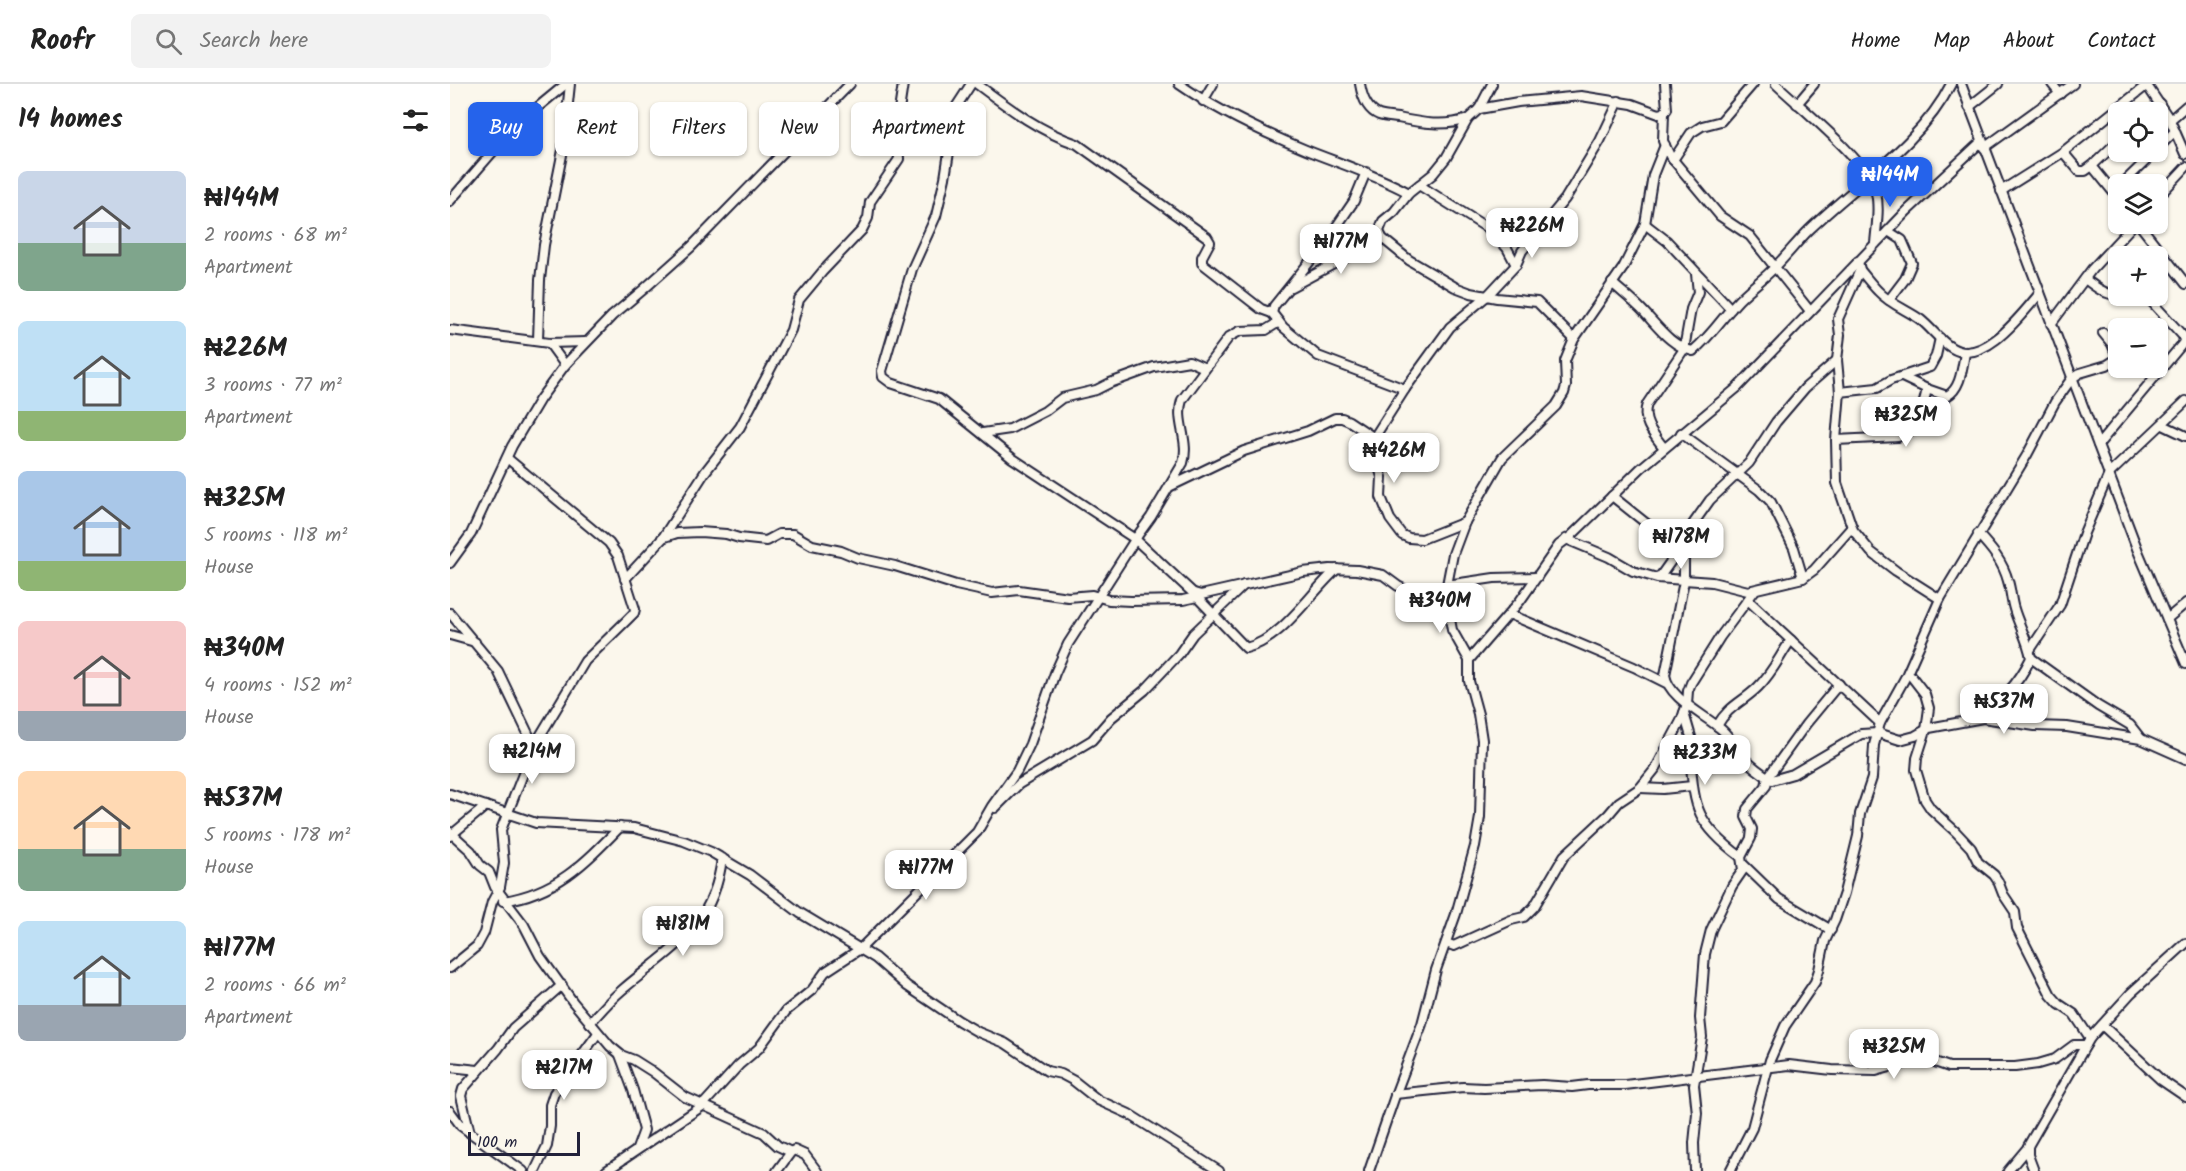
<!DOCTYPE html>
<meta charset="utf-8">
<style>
body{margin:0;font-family:Kalam,sans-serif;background:#f2f2f2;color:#222;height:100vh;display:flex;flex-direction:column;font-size:22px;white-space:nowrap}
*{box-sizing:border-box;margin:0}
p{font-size:20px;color:#767676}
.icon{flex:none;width:33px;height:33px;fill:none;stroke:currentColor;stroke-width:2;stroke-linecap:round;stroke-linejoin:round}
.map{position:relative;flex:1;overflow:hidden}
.panel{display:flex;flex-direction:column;background:#fff;width:450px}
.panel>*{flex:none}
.banner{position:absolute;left:18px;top:18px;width:570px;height:54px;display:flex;gap:12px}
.fabs{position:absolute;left:1658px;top:18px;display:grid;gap:12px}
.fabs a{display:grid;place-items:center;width:60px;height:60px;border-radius:9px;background:#fff;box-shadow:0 2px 4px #0004;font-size:30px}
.scale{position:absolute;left:18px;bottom:15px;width:112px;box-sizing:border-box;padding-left:6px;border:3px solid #22223b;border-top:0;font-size:16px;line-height:21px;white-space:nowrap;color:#22223b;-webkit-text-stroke:4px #fbf7ec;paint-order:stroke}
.price{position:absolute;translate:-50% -51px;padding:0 14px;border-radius:12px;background:#fff;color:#222;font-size:20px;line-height:39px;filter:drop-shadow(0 2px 3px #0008)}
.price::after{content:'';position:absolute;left:50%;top:36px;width:18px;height:14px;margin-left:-9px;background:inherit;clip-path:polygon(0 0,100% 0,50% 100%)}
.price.on{background:#2563eb;color:#fff}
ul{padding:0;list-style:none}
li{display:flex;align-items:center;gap:18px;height:150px;padding:0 18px}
li span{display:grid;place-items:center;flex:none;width:168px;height:120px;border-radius:9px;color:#555}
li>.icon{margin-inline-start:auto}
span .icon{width:72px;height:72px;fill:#fffc;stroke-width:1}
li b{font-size:26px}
h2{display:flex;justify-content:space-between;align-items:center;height:72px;padding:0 18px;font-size:26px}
.tag{padding:0 21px;border-radius:9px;background:#fff;box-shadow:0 2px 4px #0004;font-size:21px;line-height:54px}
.tag.on{background:#2563eb;color:#fff}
header{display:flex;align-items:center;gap:36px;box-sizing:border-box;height:84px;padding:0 30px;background:#fff;border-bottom:2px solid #e0e0e0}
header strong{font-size:28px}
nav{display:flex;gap:33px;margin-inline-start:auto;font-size:21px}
.search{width:420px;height:54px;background:#f2f2f2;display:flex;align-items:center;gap:15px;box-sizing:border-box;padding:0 21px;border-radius:9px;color:#767676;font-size:22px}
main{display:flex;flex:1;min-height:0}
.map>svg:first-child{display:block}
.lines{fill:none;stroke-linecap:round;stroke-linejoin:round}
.minor-casing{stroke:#22223b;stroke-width:12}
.minor{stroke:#fbf7ec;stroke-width:8}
</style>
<header>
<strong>Roofr</strong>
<div class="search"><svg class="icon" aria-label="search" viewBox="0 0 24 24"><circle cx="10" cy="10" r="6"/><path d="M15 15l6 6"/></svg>Search here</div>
<nav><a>Home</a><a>Map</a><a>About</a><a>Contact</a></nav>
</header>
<main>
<section class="panel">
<h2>14 homes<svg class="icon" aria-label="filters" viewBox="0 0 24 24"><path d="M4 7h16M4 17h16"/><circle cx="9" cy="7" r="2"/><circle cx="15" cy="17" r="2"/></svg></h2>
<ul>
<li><span style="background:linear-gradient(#c9d6e8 60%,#7fa58c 0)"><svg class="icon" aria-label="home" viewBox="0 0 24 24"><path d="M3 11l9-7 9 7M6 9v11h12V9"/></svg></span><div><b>₦144M</b><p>2 rooms · 68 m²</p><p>Apartment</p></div></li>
<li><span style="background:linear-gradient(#bfe0f5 75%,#8fb573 0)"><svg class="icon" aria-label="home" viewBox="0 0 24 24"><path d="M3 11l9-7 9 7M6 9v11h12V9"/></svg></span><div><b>₦226M</b><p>3 rooms · 77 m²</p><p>Apartment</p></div></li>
<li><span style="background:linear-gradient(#a9c7e8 75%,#8fb573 0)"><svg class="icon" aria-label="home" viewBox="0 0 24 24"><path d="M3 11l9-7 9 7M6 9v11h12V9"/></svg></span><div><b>₦325M</b><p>5 rooms · 118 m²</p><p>House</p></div></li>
<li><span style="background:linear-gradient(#f6c9c9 75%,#9aa5b1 0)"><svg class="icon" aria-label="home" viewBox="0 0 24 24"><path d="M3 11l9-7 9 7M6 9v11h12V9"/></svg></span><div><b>₦340M</b><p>4 rooms · 152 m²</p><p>House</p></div></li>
<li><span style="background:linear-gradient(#ffd9b3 65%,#7fa58c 0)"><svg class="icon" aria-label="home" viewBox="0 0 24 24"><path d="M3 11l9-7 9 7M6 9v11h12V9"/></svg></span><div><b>₦537M</b><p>5 rooms · 178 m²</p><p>House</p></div></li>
<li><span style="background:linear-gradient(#bfe0f5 70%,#9aa5b1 0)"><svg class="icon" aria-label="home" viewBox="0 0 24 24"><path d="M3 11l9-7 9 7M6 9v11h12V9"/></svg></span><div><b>₦177M</b><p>2 rooms · 66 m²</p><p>Apartment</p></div></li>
</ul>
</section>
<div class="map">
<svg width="1736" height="1087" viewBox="0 0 1736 1087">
<rect width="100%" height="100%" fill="#fbf7ec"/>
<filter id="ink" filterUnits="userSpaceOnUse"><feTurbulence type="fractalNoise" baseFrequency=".0167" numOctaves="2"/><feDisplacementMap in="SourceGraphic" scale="12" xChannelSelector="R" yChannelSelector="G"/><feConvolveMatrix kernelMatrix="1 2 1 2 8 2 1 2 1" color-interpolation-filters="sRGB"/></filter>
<g filter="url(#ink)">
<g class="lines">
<g class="minor-casing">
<g id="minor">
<path d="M521,0L506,23L495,94L486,132L462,185L432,287L433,293L441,299L489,315L562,374L685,455L742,508L796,564C833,555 860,509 887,485"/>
<path d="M527,0C559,24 589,47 627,60L757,153L760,158L752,173V179L811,225L822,229"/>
<path d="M729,0C768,27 812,48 856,66C891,80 926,91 959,109"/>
<path d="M910,0C912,12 917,26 929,31C935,33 942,33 948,34C971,39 995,43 1018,35"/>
<polyline points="1042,0 1029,25 1018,35 996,74 983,90 959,109 944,128 933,137 929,147 932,154 959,176 1005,203 1021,209 1047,214 1087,218 1124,255"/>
<path d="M1326,0C1350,23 1420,79 1426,109C1430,125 1426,144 1425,160"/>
<polyline points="1511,0 1688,467 1736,580"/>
<polyline points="1602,0 1610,10"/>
<polyline points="1696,0 1720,36 1735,70"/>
<polyline points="753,17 763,0"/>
<polyline points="1347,20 1364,0"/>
<polyline points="1519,23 1548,0"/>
<polyline points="1029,25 1068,18 1131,12 1182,20 1209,30 1214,29 1217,25 1215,0"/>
<polyline points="1699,28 1710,20"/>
<polyline points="1214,29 1213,57 1220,72 1270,132 1300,152 1360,227"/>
<polyline points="1720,36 1736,22"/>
<polyline points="1668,57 1642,82 1668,114"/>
<polyline points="1534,64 1623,0"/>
<polyline points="1707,65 1725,47"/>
<polyline points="1613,68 1629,87 1635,87 1642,82"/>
<polyline points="1223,76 1241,49 1252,42 1271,37 1303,0"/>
<polyline points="916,88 904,117 878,155 824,222 822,229 833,243 868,272 955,305"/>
<polyline points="1672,100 1705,68"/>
<polyline points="969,101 1042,147 1057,164 1066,181"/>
<polyline points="1551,107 1613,68 1697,1"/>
<polyline points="1707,114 1736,83"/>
<polyline points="0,117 66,41 116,0"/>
<polyline points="1195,140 1217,157 1281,225"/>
<polyline points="1689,140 1736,200"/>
<polyline points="1438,147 1452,156 1462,179 1455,195 1439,216"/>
<polyline points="1408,177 1410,186 1388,235 1390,251 1387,276 1390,308 1386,356 1387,399 1403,446 1421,468 1446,487 1490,515"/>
<path d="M1410,186C1416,193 1422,201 1428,207C1440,220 1457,226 1471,236C1482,245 1490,257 1502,264C1533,283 1572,230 1590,209"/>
<path d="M1635,195C1644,202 1655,211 1668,211"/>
<path d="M1162,199C1172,208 1182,216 1191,225C1206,240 1221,263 1243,267C1260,253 1271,236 1285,220C1297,206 1313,196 1325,183C1337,171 1347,158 1359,146C1406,100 1471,60 1501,0"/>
<polyline points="841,203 932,154"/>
<polyline points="1601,240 1642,185 1684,140"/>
<polyline points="0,246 99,259 136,258"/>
<polyline points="1653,249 1662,260 1668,275"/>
<polyline points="88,256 90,196 94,161 113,66 120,0"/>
<polyline points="99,259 115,281"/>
<path d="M1387,276L1355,304L1326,338L1299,379L1260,416L1243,440L1234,465V497L1215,591C1219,615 1254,630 1272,646C1280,653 1285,663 1292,672C1301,682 1311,689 1322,696L1343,690L1411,650L1428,649L1450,656L1465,652L1479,644L1533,634L1585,642L1617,643L1691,655L1736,675"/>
<path d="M1452,293L1477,305L1497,312C1511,304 1512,284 1515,269"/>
<polyline points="1390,308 1427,304 1441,296 1480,283 1486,272 1490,254"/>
<polyline points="1713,341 1736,352"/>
<polyline points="533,349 560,345 595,327 612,314 646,306 660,299 704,283 739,277 755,284"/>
<polyline points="1231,349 1309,406 1321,418 1344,464 1353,494"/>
<path d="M1386,356L1448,353C1470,347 1472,325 1477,305"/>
<polyline points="1648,361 1734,258 1733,252 1700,216 1691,212"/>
<path d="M1214,364C1204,351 1191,337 1197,320L1234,265L1241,225L1248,208L1246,190"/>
<polyline points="719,403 794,367 858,347 885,334 892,334 899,337 926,355"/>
<polyline points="1162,412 1202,444 1234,465"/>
<polyline points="1015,438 972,455 959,454 952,451 940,435 931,413 932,393 927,377 924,362 927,349 955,305 1000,243 1037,212 1066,181 1072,167 1115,115 1150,57 1169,17"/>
<polyline points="212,454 227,449 250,448 276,450 289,454 316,457 329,450 343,450 362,461 391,467 408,474 445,482 506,501 542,509 569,506 618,513 642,511 659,516 681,517 733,516 747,513"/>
<polyline points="1116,455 1159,473 1183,487 1207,494 1262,498 1298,507 1353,494 1364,486 1402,443"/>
<polyline points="0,479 21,450 62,362 90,315 115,281 162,232 194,205 241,163 400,0"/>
<polyline points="1209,494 1231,463"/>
<polyline points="175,495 212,455 255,388 290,343 341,246 349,216 373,187 412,146 418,134 420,118 449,75 447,40 453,0"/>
<polyline points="997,501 1044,494 1087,493"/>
<polyline points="744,509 751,511 853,488 880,485 907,486 933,491 948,502 966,511 998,513"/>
<polyline points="1298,516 1430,639"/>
<polyline points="0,529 48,587 84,662"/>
<polyline points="1059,530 1184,583 1216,599"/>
<polyline points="1717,535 1736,519"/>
<polyline points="0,551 25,558"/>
<polyline points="1580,566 1610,521 1634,449 1659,390 1736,317"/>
<polyline points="1581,574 1648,622 1680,641 1691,655"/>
<polyline points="1019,576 1002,546 998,524 997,501 1003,470 1015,438 1052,374 1106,322 1114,309 1116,302 1115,277 1124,255 1173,184 1195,140 1203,91 1215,61"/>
<polyline points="1458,588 1475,610 1479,624 1476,646 1467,674 1466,686 1475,716 1481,725 1506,748 1521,764 1528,778 1544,791 1548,797 1553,810 1565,828 1567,844 1601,911 1609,920 1624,930 1640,954"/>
<path d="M1234,629L1241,653L1239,660C1245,719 1240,735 1291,773"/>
<path d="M1526,633C1552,618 1568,600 1581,574C1578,556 1569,542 1564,525C1561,516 1561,506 1558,497C1553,478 1541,464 1528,450"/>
<path d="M1267,642C1278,622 1293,618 1308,603C1323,588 1329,573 1341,556"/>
<polyline points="1190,704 1213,705 1242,702"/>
<polyline points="0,710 86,739 184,744 234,757 261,768 300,791 350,829 425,874 457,902 509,937 528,948 555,959 597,987 611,990 624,997 648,1016 679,1030 769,1087"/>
<polyline points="545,724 569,700 642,656 661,634 695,606 729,570 743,550 794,501"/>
<polyline points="0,748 21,767 30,781 39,788 45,803 74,841 90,872 123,918 160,962 171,971 184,976 203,988 235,1013 314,1049 328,1062 341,1068 327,1087"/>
<polyline points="0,752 36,722"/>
<polyline points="1294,781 1329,815 1381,846"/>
<path d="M53,817C106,809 134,780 170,743"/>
<polyline points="996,859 1004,862 1061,836 1074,833 1084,823 1114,772 1158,731 1169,718 1190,704 1206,684 1231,637 1237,620 1238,607 1241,599 1270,553 1305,506"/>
<polyline points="0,884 27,862 34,849 42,818 50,803 54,779 51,746 84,662 135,577 176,537 184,529 185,525 168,472 159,459 57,374"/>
<path d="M140,939C150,928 160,916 172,906C220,865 264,844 272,774"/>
<polyline points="1652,941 1711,996 1736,1013"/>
<polyline points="170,971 183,1006 194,1046 187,1065"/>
<polyline points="0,983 28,986"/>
<polyline points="945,1010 1013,1003 1034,1004 1092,1001 1122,1003 1138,1001 1175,1001 1339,981 1382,986 1426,987 1469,975 1476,975 1499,983 1565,983 1588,980 1605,975 1624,961 1636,961"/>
<polyline points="0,1027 11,1042 73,1087"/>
<polyline points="20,1049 11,1012 13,1005 48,965 63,944 112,901"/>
<polyline points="341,1068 344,1066 355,1071 367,1087"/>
<polyline points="85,1087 97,1062 100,1042 100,1021 104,1009 148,949"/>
<path d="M156,1087L251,1023L289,981L309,964L336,927L362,906L375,888L410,865L527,748L542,722L567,687L580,660L605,589L618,560L688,451L701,433L733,379C740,357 725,337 732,316L779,253L790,247L816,246L829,238"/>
<polyline points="919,1087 947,1006 972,940 986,886 1006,830 1025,762 1030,733 1032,656 1028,630 1019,597 1019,576 1070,517 1109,461 1121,452 1191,384 1287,304 1457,127 1532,57"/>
<polyline points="1245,1087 1244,1059 1247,1029 1244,1001 1252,953 1250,934 1255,870 1261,846 1282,802 1293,786 1291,773 1301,754 1302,745 1296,733 1297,725 1316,702 1318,693 1356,640 1389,600"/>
<polyline points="1280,1087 1302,1044 1320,976 1335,942 1365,898 1369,886 1375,857 1385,836 1394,809 1408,752 1410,730 1422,694 1424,661 1430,639 1455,594 1490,515 1577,371 1605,318 1622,294 1630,289 1657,281 1668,274"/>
<polyline points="1558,1087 1578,1063"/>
<polyline points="1584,1087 1578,1071 1578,1062 1640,954 1681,909 1736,859"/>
</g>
</g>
<use href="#minor" class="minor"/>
</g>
</g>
</svg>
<div class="fabs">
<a><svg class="icon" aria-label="locate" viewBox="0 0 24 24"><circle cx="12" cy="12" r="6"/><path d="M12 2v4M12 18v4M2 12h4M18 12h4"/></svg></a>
<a><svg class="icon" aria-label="layers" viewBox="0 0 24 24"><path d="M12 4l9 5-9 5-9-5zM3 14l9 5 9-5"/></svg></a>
<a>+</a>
<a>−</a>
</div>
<div class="scale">100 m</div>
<b class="price on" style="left:1440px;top:124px">₦144M</b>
<b class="price" style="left:1082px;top:175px">₦226M</b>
<b class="price" style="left:891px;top:191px">₦177M</b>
<b class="price" style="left:1456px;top:364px">₦325M</b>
<b class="price" style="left:944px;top:400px">₦426M</b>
<b class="price" style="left:1231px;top:486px">₦178M</b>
<b class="price" style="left:990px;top:550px">₦340M</b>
<b class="price" style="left:1554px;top:651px">₦537M</b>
<b class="price" style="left:82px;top:701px">₦214M</b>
<b class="price" style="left:1255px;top:702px">₦233M</b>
<b class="price" style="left:476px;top:817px">₦177M</b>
<b class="price" style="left:233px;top:873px">₦181M</b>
<b class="price" style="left:1444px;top:996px">₦325M</b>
<b class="price" style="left:114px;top:1017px">₦217M</b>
<div class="banner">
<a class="tag on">Buy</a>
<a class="tag">Rent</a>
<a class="tag">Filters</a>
<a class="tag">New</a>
<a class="tag">Apartment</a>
</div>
</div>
</main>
